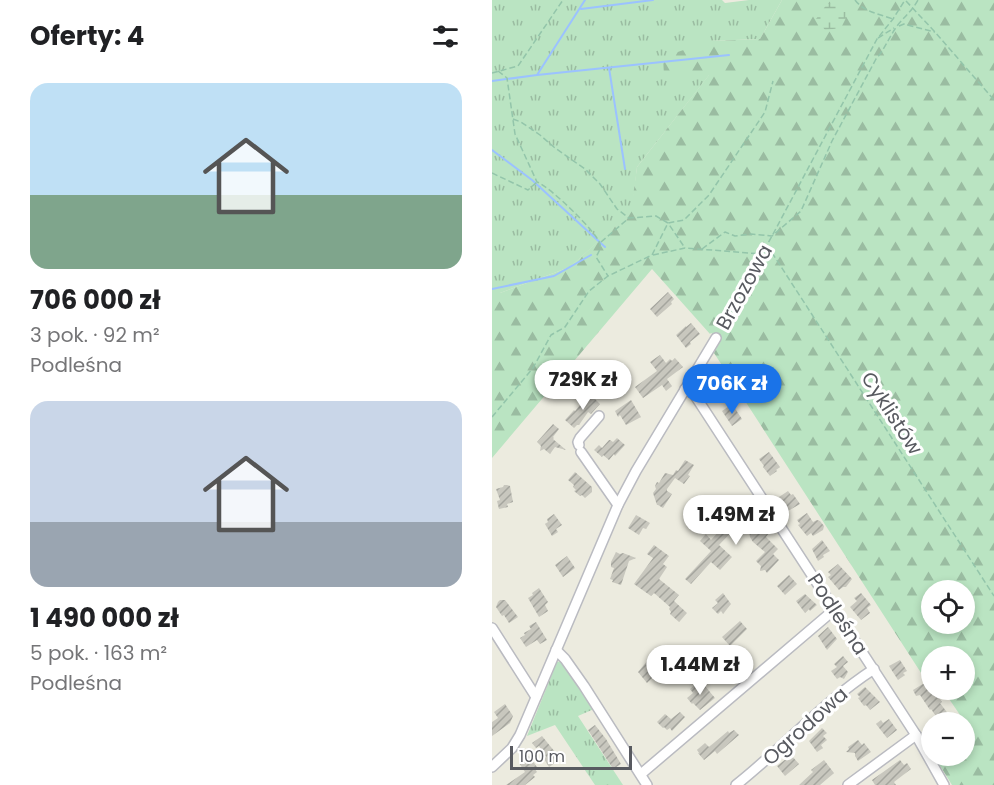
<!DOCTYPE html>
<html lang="pl">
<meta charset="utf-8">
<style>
body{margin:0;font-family:Poppins,sans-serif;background:#f6f6f6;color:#202124;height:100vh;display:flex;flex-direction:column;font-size:22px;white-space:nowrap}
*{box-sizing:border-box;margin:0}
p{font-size:20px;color:#757577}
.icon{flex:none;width:33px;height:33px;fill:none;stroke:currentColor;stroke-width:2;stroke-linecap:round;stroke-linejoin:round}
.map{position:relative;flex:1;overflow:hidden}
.panel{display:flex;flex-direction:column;background:#fff;width:492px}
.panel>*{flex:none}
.fabs{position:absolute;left:429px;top:580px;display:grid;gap:12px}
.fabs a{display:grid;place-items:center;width:54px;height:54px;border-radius:50%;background:#fff;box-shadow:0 3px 9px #0003;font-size:30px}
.scale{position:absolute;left:18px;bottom:15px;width:122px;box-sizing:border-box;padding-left:6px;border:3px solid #585a60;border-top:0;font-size:16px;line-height:21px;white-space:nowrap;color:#585a60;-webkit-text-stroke:4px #fff;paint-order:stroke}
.price{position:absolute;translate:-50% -51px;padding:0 14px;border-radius:21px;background:#fff;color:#222;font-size:20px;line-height:39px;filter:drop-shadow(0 2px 3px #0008)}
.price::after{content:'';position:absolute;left:50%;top:36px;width:18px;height:14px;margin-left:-9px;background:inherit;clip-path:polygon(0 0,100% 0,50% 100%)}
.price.on{background:#1a73e8;color:#fff}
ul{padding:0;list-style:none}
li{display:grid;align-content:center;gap:12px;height:318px;padding:0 30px}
li span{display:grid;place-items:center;height:186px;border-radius:18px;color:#555}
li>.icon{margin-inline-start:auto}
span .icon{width:108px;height:108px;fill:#fffc;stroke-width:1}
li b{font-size:26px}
h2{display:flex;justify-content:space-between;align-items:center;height:72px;padding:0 30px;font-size:26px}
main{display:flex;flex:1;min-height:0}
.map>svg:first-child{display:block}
.grass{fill:url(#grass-tufts)}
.forest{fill:url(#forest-firs);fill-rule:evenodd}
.wetland{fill:url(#wetland-marsh)}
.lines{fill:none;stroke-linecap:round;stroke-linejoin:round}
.stream{stroke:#9bc2ff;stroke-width:2}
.building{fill:url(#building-hatch)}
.minor-casing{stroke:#babbc1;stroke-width:12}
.path{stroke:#93c5aa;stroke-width:1.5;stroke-dasharray:6 3;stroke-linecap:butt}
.minor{stroke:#fff;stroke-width:9}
.labels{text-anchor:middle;stroke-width:6;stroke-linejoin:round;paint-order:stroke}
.street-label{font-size:20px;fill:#585a60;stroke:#fff}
</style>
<main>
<section class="panel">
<h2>Oferty: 4<svg class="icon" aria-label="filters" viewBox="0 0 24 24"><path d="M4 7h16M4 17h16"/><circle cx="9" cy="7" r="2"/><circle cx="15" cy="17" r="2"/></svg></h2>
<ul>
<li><span style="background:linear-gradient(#bfe0f5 60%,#7fa58c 0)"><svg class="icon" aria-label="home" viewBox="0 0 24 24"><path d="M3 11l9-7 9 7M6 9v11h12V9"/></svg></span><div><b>706 000 zł</b><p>3 pok. · 92 m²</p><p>Podleśna</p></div></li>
<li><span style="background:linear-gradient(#c9d6e8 65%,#9aa5b1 0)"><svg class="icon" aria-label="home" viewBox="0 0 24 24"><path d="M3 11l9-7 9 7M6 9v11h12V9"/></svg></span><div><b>1 490 000 zł</b><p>5 pok. · 163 m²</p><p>Podleśna</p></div></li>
</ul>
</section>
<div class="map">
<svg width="502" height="785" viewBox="0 0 502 785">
<defs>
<pattern id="grass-tufts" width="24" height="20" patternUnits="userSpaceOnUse" patternTransform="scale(1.5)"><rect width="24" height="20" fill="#bae4c2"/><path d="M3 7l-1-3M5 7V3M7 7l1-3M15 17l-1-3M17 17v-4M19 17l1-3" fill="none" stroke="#9abca1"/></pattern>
<pattern id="forest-firs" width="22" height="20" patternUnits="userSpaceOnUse" patternTransform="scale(1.5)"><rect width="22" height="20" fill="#bae4c2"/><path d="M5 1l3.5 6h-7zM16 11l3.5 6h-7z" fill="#9abca1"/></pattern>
<pattern id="wetland-marsh" width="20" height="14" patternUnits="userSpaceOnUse" patternTransform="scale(1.5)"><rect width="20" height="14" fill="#bae4c2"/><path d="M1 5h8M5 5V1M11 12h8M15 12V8" fill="none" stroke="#9abca1"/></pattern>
<pattern id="building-hatch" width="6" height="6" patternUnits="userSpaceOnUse" patternTransform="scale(1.5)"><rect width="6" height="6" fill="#c8c7be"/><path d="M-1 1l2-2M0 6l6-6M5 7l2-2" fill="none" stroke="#a5a59e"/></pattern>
</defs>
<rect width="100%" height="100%" fill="#ecebdf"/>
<g class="grass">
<polygon points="0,0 230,0 233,3 257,0 290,0 268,39 218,41 218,74 145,167 140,211 78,267 8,293 0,293"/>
<polygon points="70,661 102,709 86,716 131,785 103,785 63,725 35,736 65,662"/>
</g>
<path class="forest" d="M290,0H502V785H460L447,764L458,756H472L473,745L483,737L451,690H472V657H440L439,673L433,679L222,353L229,339L219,333L218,334L160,269L0,458V293H8L78,267L139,211L145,167L217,75H172L171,57L218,41L268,39ZM440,591H472V624H440Z"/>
<polygon class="wetland" points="351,0 353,0 358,10 349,28 333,30 324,19 335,4"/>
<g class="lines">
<g class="stream">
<polyline points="89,9 161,0"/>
<polyline points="117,68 133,169"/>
<polyline points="45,75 237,55"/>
<polyline points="0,81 45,75 93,0"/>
<polyline points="0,150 40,180 113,247"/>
<polyline points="0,289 62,276 99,255"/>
</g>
</g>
<g class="building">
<polygon points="176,292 182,299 179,302 180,304 165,317 158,309"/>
<polygon points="199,323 208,334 198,342 199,344 194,348 184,335 194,326 194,327"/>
<polygon points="168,355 174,363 178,359 180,361 183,358 191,367 175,379 180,386 174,391 170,385 151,398 143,387 165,371 158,362"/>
<polygon points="98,394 108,404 99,414 96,412 87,425 85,425 82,428 73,420 82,410 83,411 88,405 89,405"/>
<polygon points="139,400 149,417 134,425 128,415 126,417 123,411"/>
<polygon points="240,404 250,419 240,426 230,411"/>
<polygon points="61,424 67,429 61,437 62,438 61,439 74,450 63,447 58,454 52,449 48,451 49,446 45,442"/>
<polygon points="125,438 133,445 123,456 122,454 117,460 111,455 110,457 102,450 107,445 110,448 117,440 118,440 121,442"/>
<polygon points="277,452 288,467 284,470 285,471 278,476 271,467 272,466 267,459"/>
<polygon points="193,460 202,465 196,475 198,476 192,484 183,478 175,489 175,491 180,494 171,508 166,505 165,505 161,493 164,489 163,486 165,482 167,483 173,473 181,475 184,470 186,471"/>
<polygon points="83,472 100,487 100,492 93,498 90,495 88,496 82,491 84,490 81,487 82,485 76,480"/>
<polygon points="12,485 15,485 18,486 21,502 15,504 16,507 7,509 5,501 8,500 4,489 11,487"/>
<polygon points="296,491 299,495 301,494 308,504 296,511 287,497"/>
<polygon points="247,509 261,522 266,517 267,523 277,533 274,537 286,549 281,554 287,560 275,573 273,570 268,571 269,566 264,561 273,552 261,542 258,537 257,530 249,522 227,545 240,557 228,570 219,562 199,584 193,579 219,551 208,541 214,534 219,540"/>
<polygon points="315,513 321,522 325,520 328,521 332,526 331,530 321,536 319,533 315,536 306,525 308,524 305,520"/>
<polygon points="62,514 70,525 64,529 66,532 60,536 53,524 56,522 55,519"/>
<polygon points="144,515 158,523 154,529 151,528 147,535 136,528"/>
<polygon points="330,540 338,551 331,555 332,557 326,561 320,549"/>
<polygon points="162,545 177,556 171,564 175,567 167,579 187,595 182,601 195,613 187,622 178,614 179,612 177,609 178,607 162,593 159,596 142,584 161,558 155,554"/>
<polygon points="124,552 128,554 131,553 144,558 137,561 129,585 120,582 121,580 118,579 122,568 119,567 119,562"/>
<polygon points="75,556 83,568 71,577 63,565"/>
<polygon points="346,564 360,579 354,587 351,587 347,590 336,577 339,575 336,572"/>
<polygon points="297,575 305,584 293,595 285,586"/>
<polygon points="47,588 56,602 53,605 56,611 47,617 36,598 41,595 40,593"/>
<polygon points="231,593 239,604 231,614 229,611 226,614 220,608 226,603 223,600"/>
<polygon points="369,593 379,605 375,608 378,613 369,620 358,607 365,601 362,598"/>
<polygon points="313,594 325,605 318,611 317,609 313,613 304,601"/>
<polygon points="8,600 13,600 26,617 17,623 12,615 10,616 4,607 6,602"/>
<polygon points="248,621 255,629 238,646 230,637"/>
<polygon points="44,622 55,640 48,644 45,640 34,647 28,638 33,635 32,633 39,629 37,626"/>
<polygon points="336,627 345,639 335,650 326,636"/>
<polygon points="351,656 356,662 351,666 356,672 352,679 348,677 345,679 339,671 345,667 342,664"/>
<polygon points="156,660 168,660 172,666 155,683 146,672"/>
<polygon points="408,660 415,671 411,673 413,675 406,680 397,666"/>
<polygon points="208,680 223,698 208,710 201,703 200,704 195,698 201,693 198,689"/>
<polygon points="434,682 444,697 446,696 450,702 448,703 463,723 447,723 448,722 439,709 438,710 428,695 424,696 421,690"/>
<polygon points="373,687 388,702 378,710 374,705 372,706 366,698 368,697 365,694"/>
<polygon points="13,704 21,716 18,723 0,736 0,722 6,718 2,712"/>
<polygon points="188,712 193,717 180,731 178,728 175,730 172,727 171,728 165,722 173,714 179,719"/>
<polygon points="397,719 405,730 395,738 384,724 389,720 391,723"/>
<polygon points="103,725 114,739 129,764 121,769 96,730"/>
<polygon points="330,728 335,733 331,736 335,740 329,745 331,748 325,752 317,741"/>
<polygon points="242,730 247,735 225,754 223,751 212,760 206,753 207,753 205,750 213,743 217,747 236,731 237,733"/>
<polygon points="50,736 63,752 61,754 66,761 57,767 52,759 54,757 47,746 44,748 40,743"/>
<polygon points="366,740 370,745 372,743 379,752 366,761 363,756 363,753 354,752 357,749 356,747"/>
<polygon points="299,755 307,764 293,776 285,766"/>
<polygon points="37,756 45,767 43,769 45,772 41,775 43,777 33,785 14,785 33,772 27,763"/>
<polygon points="332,760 342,773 328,785 307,785 321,772 319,770"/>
<polygon points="408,760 412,765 415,763 419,769 402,782 404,785 383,785 380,780"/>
</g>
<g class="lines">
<g class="minor-casing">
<g id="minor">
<polyline points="193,389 202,394 424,735 452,785"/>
<polyline points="87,445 86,442 88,438 107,416"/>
<polyline points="89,452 126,505"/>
<polyline points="0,628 44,697"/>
<polyline points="64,650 73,659 92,686 155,785"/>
<polyline points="0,767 20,748 28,735 126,505 144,471 224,338"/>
<polyline points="149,774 343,609"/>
<path d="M244,785C291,748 331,702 382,669"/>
<polyline points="356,785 424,735"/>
</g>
</g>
<g class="path">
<path d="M363,0C372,12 387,14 401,19"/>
<polyline points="414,1 443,32 502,100"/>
<polyline points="407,26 412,24 443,32"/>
<polyline points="386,38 402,28"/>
<path d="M6,71L15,78L23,134L45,182C57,186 105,232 108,244C109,249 106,253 104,257L116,276"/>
<polyline points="0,73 26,66 71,0"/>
<polyline points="21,119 29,122 48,135 63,148 93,169 108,184 125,209 137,218"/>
<polyline points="0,173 36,190 45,182"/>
<polyline points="109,242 137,218 164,216 176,223 193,248"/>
<polyline points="275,245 502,596"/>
<path d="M210,249L233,232L243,236L259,234L280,236L309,211L340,141L384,59C393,49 397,37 405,26C412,17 420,11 426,0"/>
<polyline points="161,255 193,248 270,254"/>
<polyline points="229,329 280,236 385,39 401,19 413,0"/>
<polyline points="0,417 41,368 59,335 73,327 97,291 116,276 160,255 176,223 192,220 217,195 273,112 281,81"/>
</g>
<use href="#minor" class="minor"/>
</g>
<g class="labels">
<g class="street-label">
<text transform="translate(252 287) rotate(-61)" y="7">Brzozowa</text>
<text transform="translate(400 413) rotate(57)" y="7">Cyklistów</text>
<text transform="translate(346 614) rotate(57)" y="7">Podleśna</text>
<text transform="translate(313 726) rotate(-42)" y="7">Ogrodowa</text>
</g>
</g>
</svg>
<div class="fabs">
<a><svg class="icon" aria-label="locate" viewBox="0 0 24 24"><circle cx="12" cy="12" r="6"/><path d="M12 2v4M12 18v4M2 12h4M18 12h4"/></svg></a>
<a>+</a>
<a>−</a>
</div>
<div class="scale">100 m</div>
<b class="price" style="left:91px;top:411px">729K zł</b>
<b class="price on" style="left:240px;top:415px">706K zł</b>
<b class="price" style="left:244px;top:546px">1.49M zł</b>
<b class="price" style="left:208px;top:696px">1.44M zł</b>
</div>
</main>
